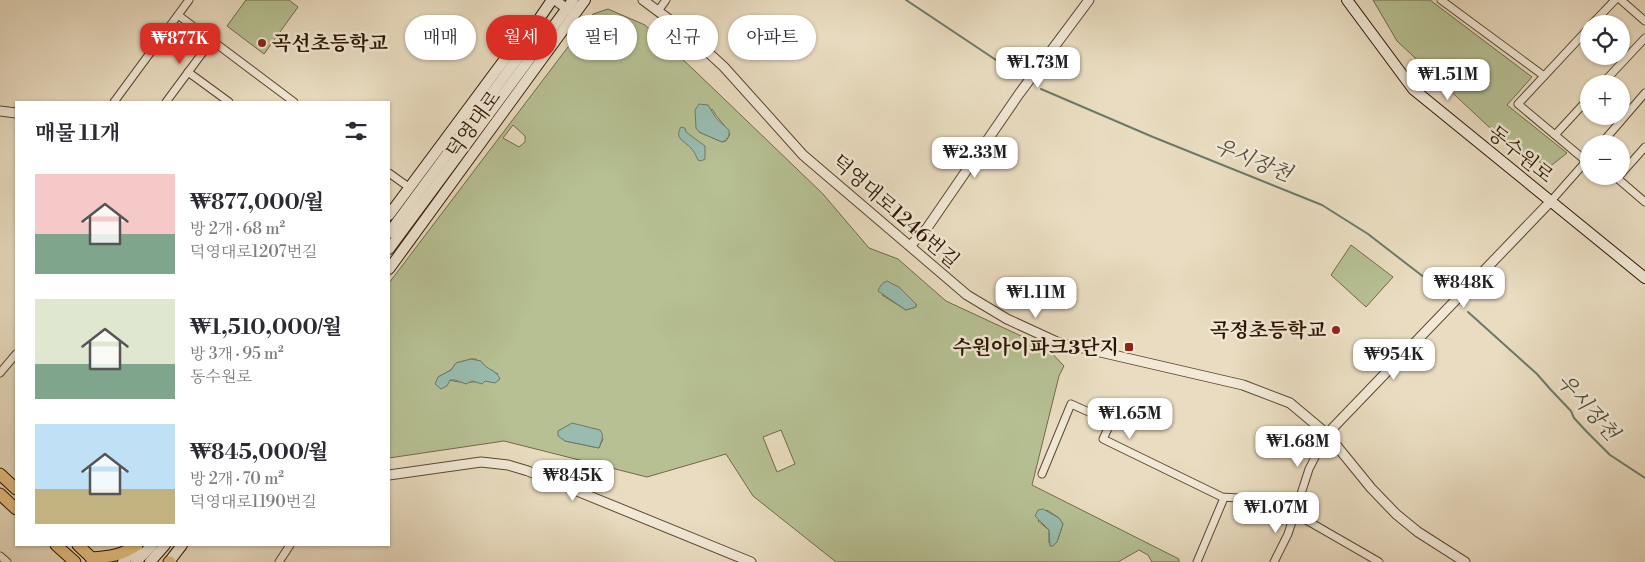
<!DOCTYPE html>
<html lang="ko">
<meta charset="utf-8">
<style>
body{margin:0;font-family:"Libre Bodoni","Noto Serif KR",serif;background:#f7f7f7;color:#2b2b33;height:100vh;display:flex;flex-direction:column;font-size:19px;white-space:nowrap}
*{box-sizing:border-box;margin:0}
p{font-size:16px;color:#7c7c81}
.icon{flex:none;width:28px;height:28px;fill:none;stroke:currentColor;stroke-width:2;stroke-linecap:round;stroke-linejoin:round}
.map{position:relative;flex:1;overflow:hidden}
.panel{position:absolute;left:15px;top:101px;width:375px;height:445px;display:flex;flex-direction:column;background:#fff;border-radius:0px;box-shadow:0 1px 4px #0004}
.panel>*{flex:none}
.guide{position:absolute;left:405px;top:15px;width:475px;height:45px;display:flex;gap:10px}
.tools{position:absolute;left:1580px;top:15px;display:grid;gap:10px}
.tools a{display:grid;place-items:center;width:50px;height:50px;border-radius:50%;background:#fff;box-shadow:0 1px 4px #0004;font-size:25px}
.price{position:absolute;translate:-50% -42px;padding:0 11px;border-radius:10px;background:#fff;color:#222;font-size:16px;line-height:32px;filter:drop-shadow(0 1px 2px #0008)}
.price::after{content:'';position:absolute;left:50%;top:30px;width:15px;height:11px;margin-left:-8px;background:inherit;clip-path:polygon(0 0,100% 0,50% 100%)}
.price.current{background:#d93025;color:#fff}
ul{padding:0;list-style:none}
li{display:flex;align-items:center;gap:15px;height:125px;padding:0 20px}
li span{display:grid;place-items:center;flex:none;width:140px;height:100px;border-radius:0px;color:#555}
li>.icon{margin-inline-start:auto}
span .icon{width:60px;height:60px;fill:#fffc;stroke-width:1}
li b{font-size:21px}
h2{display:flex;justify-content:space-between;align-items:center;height:60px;padding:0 20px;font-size:21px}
.tag{padding:0 18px;border-radius:22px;background:#fff;box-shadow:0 1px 4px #0004;font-size:18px;line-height:45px}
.tag.current{background:#d93025;color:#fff}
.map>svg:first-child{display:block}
.green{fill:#b6c093;stroke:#716a4a;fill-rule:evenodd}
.water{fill:#98bcaf;stroke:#6d7969}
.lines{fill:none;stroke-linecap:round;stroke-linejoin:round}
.stream{stroke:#6d7969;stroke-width:2}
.minor-casing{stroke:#5b4730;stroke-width:9}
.tertiary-casing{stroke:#5b4730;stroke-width:11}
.secondary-casing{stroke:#2c1500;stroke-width:12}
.primary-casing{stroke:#2c1500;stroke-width:13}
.minor{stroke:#f1e8d6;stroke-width:7}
.tertiary{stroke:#f1e8d6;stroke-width:9}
.secondary{stroke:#f1e8d6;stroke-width:10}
.primary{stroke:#e4be80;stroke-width:11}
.poi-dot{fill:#8f2418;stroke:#f1e8d6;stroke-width:2}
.labels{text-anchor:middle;stroke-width:5;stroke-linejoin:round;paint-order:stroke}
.poi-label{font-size:20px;font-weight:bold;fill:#2c1500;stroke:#f1e8d6;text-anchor:end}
.street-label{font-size:20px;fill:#2c1500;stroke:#f1e8d6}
.water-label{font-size:21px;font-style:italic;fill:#524f3d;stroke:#f1e8d6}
</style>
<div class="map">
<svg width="1645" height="562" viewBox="0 0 1645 562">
<rect width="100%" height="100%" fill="#e9dcc0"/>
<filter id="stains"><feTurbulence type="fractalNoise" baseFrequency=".004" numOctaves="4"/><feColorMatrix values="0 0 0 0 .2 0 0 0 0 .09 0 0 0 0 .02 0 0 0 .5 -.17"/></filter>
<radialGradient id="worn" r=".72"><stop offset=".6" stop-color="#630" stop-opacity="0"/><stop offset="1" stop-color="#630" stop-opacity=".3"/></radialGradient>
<g class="green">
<polygon points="246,0 289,0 298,7 264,54 227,26"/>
<polygon points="1373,0 1430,0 1532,77 1507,105 1567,153 1548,168 1489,127 1397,41"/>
<path d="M608,9L645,25L694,70L823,194L869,248L898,259L946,301L1047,348L1064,366L1059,376L1032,485L1179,559V562H1152L1148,555L1139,550L1118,562H836L753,496L726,454L647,477L504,441L389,458V283L593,14ZM609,35L613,53L600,56L596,37ZM712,109C717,119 725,124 730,134L726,141L722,142L699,132ZM513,125L525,136V142L519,147L503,138ZM899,287L916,304V307L906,310L882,295ZM471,359H476L484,367L498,374C478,385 460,384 438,377L451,370L456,363ZM572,424L586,428L596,429L603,439L599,448L565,441L558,431ZM781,430L795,464L777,472L763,437ZM1047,510L1059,518L1063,524L1057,542L1053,546L1049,543V530L1038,521Z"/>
<polygon points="1351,245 1393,277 1366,307 1331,275"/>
</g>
<g class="water">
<path d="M699,104L708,105L716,118L729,130C730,136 727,140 722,142L699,132L696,128L695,110Z"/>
<path d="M681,127L685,128L686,132L705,146V159L701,161L698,160C696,156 694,151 691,148C684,141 674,138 681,127Z"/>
<path d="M887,281L899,287L916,304V307L906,310L878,291C880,286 882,283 887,281Z"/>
<path d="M471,359L481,361C486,370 496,369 500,379L495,383L485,381L482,384L472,381L466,384L455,380H450L447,386L441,389L435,384L438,377L451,370L456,363Z"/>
<path d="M572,423L600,430C605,436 601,441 599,448L565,441L558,436V431Z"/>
<polygon points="1043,509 1059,518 1063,524 1057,542 1053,546 1050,546 1049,530 1035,516 1038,510"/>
</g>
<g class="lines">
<g class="stream">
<polyline points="906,0 1020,76"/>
<polyline points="1041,89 1153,137 1322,205 1368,234 1438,288"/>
<polyline points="1468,312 1537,374 1551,390 1571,411 1574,418 1587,432 1610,455 1645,478"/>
</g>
<g class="minor-casing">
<g id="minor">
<polyline points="1441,0 1544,76"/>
<polyline points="1621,0 1645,21"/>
<polyline points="658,11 666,0"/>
<polyline points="178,15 294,102"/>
<polyline points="1592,24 1615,0"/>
<polyline points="188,72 229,102"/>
<polyline points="1602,84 1645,38"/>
<polyline points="114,102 189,0"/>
<polyline points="166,102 212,40"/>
<polyline points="1555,135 1589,98"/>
<polyline points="1601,144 1645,93"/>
<polyline points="1586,161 1518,104 1589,28"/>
<polyline points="389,173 410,188"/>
<polyline points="1621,174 1645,147"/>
<polyline points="1619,176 1617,178 1645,202"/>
<polyline points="1551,201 1589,158"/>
<polyline points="0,373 16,354"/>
<path d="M1042,474L1071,404L1111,422L1103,439L1222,497C1228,498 1237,497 1242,499C1260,508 1271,533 1294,513"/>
<polyline points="1294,513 1379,562"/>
<polyline points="0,556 7,562"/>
<polyline points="279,562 290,545"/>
<polyline points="1197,562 1224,498"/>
<polyline points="1274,562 1288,534 1309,469 1327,434"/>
</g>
</g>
<g class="tertiary-casing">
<g id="tertiary">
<polyline points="555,0 567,9"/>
<polyline points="643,0 686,32 724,67 803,155 967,295 1007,319 1057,342 1243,385 1290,403 1327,434 1371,488 1396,514 1418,532 1465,562"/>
<polyline points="0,111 16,113"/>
<polyline points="910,246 927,228 1019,94 1089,0"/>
<polyline points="1327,434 1551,201"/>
<polyline points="389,475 481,462 508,465 528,471 751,562"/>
</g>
</g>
<g class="secondary-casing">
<g id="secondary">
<polyline points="1347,0 1413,89 1645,278"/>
<polyline points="389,215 513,48 528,35 552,0"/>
<polyline points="389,233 520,55 527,38"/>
<polyline points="389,249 573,0"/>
<polyline points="389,269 585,0"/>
<polyline points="123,562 137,548"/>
<polyline points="136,562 152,545"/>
<polyline points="150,562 165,545"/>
<polyline points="169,562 182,545"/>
</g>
</g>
<g class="primary-casing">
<g id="primary">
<polyline points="0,474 16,489"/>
<polyline points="0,494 16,509"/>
<polyline points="56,545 75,562"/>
<polyline points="78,545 96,562"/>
<path d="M91,558C110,557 122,555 137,545"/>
<polyline points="169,562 170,562"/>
</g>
</g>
<use href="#minor" class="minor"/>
<use href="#tertiary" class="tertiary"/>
<use href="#secondary" class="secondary"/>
<use href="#primary" class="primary"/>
</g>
<g class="poi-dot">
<circle cx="262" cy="43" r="5"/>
<circle cx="1336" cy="330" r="5"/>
<rect x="1124" y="342" width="10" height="10" rx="2.5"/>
</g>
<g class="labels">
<g class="poi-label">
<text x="272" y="50" text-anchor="start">곡선초등학교</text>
<text x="1326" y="337">곡정초등학교</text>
<text x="1119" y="354">수원아이파크3단지</text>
</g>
<g class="street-label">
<text transform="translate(473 124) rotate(-54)" y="7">덕영대로</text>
<text transform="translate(1521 154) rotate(39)" y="7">동수원로</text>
<text transform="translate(896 211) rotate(41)" y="7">덕영대로1246번길</text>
</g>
<g class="water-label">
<text transform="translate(1253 160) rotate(22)" y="7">우시장천</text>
<text transform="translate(1588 407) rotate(48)" y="7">우시장천</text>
</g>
</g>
<rect width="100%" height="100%" filter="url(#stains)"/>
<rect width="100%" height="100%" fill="url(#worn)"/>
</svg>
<div class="tools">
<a><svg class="icon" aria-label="locate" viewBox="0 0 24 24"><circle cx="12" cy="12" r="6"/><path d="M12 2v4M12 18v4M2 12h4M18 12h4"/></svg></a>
<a>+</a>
<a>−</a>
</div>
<b class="price current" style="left:180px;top:65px">₩877K</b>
<b class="price" style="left:1038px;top:89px">₩1.73M</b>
<b class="price" style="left:1448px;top:101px">₩1.51M</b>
<b class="price" style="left:975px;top:179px">₩2.33M</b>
<b class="price" style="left:1464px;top:309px">₩848K</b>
<b class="price" style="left:1036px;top:319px">₩1.11M</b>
<b class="price" style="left:1394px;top:381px">₩954K</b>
<b class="price" style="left:1130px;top:440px">₩1.65M</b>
<b class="price" style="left:1298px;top:468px">₩1.68M</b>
<b class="price" style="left:573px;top:502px">₩845K</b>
<b class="price" style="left:1276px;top:534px">₩1.07M</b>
<div class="guide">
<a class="tag">매매</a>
<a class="tag current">월세</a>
<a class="tag">필터</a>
<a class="tag">신규</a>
<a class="tag">아파트</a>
</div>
<section class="panel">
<h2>매물 11개<svg class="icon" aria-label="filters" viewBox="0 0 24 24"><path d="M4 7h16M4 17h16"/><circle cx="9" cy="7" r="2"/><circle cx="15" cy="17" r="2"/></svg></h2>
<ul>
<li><span style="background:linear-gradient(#f6c9c9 60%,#7fa58c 0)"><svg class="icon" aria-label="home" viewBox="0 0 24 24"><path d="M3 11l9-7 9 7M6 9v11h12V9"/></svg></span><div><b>₩877,000/월</b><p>방 2개 · 68 m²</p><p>덕영대로1207번길</p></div></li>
<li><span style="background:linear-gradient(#dfe7d0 65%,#7fa58c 0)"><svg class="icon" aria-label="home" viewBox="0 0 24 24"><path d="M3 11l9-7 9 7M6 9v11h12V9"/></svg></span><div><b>₩1,510,000/월</b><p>방 3개 · 95 m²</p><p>동수원로</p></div></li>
<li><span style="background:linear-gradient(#bfe0f5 65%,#c2b280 0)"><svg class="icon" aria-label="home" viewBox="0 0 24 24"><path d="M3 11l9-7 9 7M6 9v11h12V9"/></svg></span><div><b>₩845,000/월</b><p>방 2개 · 70 m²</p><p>덕영대로1190번길</p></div></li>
</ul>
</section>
</div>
